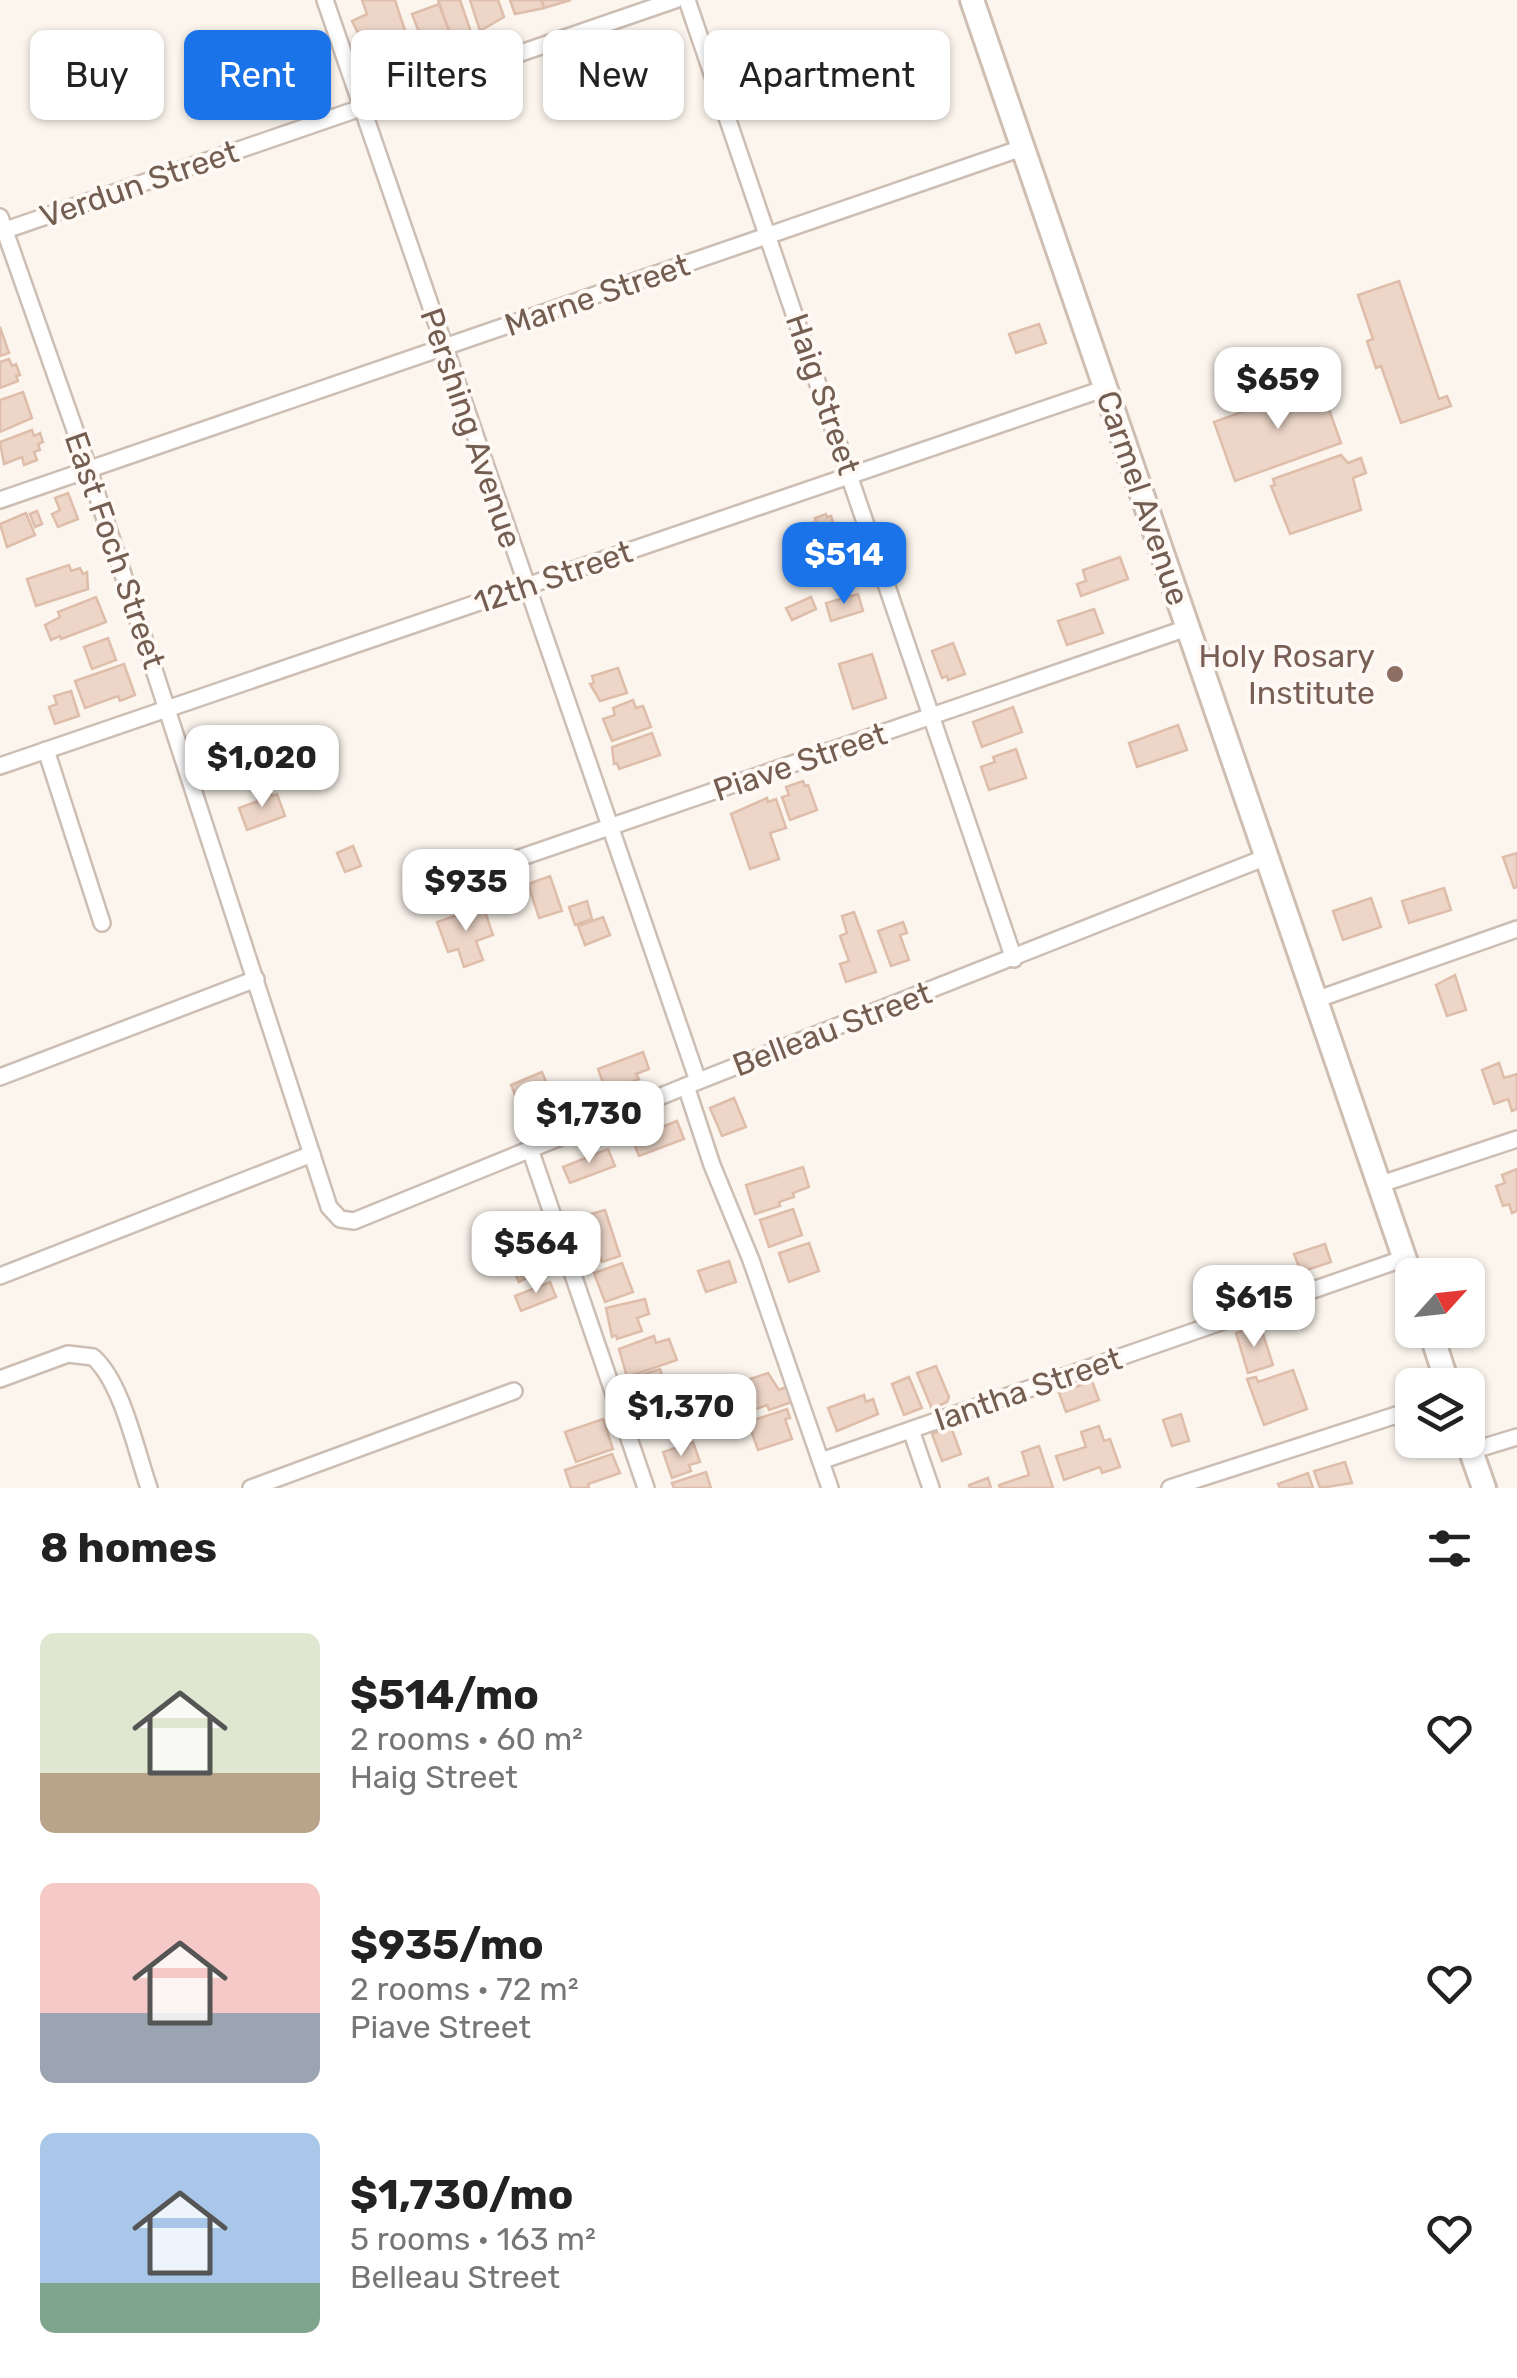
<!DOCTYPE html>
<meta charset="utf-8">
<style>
body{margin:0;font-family:Rubik,sans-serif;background:#f6f6f6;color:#222;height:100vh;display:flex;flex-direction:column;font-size:38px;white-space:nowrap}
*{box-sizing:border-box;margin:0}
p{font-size:32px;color:#767676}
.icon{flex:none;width:55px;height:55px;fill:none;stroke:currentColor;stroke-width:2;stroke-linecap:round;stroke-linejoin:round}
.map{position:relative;height:1488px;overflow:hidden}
.details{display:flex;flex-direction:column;background:#fff;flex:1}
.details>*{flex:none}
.top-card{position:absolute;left:30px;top:30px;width:1000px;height:90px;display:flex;gap:20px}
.needle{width:65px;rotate:63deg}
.fabs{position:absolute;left:1395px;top:1258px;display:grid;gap:20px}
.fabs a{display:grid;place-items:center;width:90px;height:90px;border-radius:15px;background:#fff;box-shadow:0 2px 8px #0004;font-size:50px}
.price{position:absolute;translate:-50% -85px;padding:0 22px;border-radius:20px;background:#fff;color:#222;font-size:32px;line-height:65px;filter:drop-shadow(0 2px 5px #0008)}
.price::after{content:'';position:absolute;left:50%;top:60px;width:30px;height:22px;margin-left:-15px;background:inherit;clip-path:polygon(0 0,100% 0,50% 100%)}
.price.on{background:#1a73e8;color:#fff}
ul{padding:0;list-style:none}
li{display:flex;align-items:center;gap:30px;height:250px;padding:0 40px}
li span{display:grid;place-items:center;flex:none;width:280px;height:200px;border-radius:15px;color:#555}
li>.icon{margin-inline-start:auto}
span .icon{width:120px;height:120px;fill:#fffc;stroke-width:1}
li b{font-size:42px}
h2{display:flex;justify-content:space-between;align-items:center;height:120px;padding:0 40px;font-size:42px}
.tag{padding:0 35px;border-radius:15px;background:#fff;box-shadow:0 2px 8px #0004;font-size:35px;line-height:90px}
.tag.on{background:#1a73e8;color:#fff}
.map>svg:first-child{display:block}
.building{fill:#edd6c8;stroke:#debdaa;stroke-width:2.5}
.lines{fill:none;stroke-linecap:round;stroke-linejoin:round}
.minor-casing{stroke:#cdbeb4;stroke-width:20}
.secondary-casing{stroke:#cfbeb2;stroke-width:28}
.minor{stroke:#fff;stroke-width:15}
.secondary{stroke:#fff;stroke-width:22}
.education-dot{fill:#8d6e63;stroke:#fef9f4;stroke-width:4}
.labels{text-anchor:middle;stroke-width:8;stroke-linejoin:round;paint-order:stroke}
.street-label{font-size:32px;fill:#745e52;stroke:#fef9f4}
.education-label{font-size:32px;fill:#785e54;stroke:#fef9f4;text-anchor:end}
</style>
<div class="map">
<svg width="1517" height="1488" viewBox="0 0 1517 1488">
<rect width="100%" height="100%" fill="#fbf5ed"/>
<g class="building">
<polygon points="362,0 395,0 413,55 387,63 371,31 358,33 352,21 367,14"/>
<polygon points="438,0 460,0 472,35 453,42"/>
<polygon points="470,0 498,0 504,17 480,31"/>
<polygon points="510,0 541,0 544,8 515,14"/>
<polygon points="542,0 571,0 544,8"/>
<polygon points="439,4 453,42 424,45 412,14"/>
<polygon points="1399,281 1439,399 1447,396 1451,406 1401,423 1381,366 1376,368 1367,341 1373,339 1358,295"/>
<polygon points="1039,324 1046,343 1016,353 1009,334"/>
<polygon points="0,327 9,353 0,356"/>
<polygon points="9,359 12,366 16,364 20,375 16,376 18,381 0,388 0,362"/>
<polygon points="1320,384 1341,443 1235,481 1214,422"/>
<polygon points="23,392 32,418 0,432 0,400"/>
<polygon points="32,430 34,436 40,433 43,442 38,444 40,450 34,452 37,460 24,465 22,457 4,464 0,442"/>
<polygon points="1341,455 1348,463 1361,458 1366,473 1353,478 1361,510 1290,534 1271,486 1275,485 1273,479"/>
<polygon points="68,493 78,519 58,527 52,514 60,510 55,498"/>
<polygon points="37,511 42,524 35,527 30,514"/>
<polygon points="26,513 35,535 7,547 0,524"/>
<polygon points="826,514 827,517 831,516 838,537 819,544 812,523 816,522 815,518"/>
<polygon points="1120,557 1128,579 1081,596 1077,584 1086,581 1083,570"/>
<polygon points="857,563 862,580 834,588 829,571"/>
<polygon points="69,565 71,571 80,568 83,574 87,572 88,589 36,606 27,579"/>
<polygon points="858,594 863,611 831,621 826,603"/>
<polygon points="96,597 106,622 61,639 60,636 51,640 45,625 60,617 58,612"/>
<polygon points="811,597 816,609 792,620 786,608"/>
<polygon points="1094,609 1103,633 1067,645 1058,621"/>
<polygon points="108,638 116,660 92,669 84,647"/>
<polygon points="953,643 965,674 948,680 947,676 942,678 932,651"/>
<polygon points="872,654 886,698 853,709 839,664"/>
<polygon points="124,664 135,695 120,701 118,696 85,708 75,681"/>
<polygon points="618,668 627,693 600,701 590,684 594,683 592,676"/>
<polygon points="71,691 79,716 55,724 49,707 57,704 54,696"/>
<polygon points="633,700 636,708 643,706 651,727 612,741 603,719 615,715 613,708"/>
<polygon points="1013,707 1022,732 982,747 973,722"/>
<polygon points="1178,725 1187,750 1137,767 1129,743"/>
<polygon points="652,733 660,755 619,769 617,763 614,764 612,747"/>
<polygon points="1016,749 1026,778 989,790 981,767 995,762 993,757"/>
<polygon points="803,781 805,786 808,785 817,810 790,820 782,797 789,795 786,787"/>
<polygon points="269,786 272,796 277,794 285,816 247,830 239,808 258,801 255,792"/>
<polygon points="767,798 768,802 776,799 786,828 770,833 779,859 750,869 731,814"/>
<polygon points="353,846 361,866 345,872 337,853"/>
<polygon points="1517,853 1517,887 1514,888 1503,857"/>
<polygon points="550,876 562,911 539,918 528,884"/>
<polygon points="1444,888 1451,910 1409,923 1402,901"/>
<polygon points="1371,898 1381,927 1343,940 1333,911"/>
<polygon points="587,901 592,919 575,925 569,907"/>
<polygon points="483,906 493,935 476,941 483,960 464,967 458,949 448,952 437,922"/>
<polygon points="854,912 876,972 846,982 840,964 849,961 840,936 847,933 842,916"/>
<polygon points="603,917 610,935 585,945 578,926"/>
<polygon points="903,922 907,933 900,935 909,960 891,966 878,931"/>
<polygon points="1455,975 1466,1010 1447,1016 1436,985"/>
<polygon points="643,1052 649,1069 636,1074 639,1079 606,1091 598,1069"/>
<polygon points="1499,1063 1504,1078 1517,1074 1517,1109 1512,1111 1508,1099 1494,1104 1482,1070"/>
<polygon points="542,1072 552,1096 521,1109 511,1085"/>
<polygon points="734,1098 746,1127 722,1136 710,1108"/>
<polygon points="677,1121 684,1139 639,1156 632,1139"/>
<polygon points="608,1149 615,1166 570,1183 563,1167"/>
<polygon points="803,1167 809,1187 793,1193 794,1197 779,1202 780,1206 755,1214 746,1185"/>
<polygon points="1517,1169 1517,1211 1512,1213 1509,1204 1503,1206 1496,1186 1505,1183 1502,1175"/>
<polygon points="793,1209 802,1235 769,1247 760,1220"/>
<polygon points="605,1210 620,1256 602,1262 587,1215"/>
<polygon points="809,1243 819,1271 789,1282 779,1253"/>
<polygon points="1325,1244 1331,1262 1301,1272 1294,1254"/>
<polygon points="527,1253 529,1259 534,1257 540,1271 519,1282 509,1261"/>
<polygon points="729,1261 736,1282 706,1292 698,1271"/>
<polygon points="622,1263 633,1292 605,1302 594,1273"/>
<polygon points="550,1282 556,1297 521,1311 515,1296"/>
<polygon points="645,1299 649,1314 637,1318 642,1331 617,1339 616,1335 612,1337 606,1308"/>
<polygon points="1251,1328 1253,1334 1262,1331 1273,1365 1248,1373 1236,1333"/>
<polygon points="654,1336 656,1343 669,1339 677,1360 627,1377 619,1349"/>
<polygon points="936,1366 949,1397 947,1402 932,1409 917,1373"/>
<polygon points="660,1369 664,1381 674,1378 680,1399 650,1409 647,1402 642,1403 640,1396 636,1397 629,1379"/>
<polygon points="1293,1370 1307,1409 1264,1425 1247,1379 1256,1377 1258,1382"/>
<polygon points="768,1373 779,1390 786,1387 792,1402 769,1410 767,1405 748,1412 738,1383"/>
<polygon points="909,1377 922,1408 904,1415 892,1384"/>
<polygon points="1092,1381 1099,1400 1066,1412 1059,1393"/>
<polygon points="864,1395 866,1402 873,1399 878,1414 837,1431 828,1408"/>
<polygon points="682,1405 686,1421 652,1431 649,1421 653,1420 652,1414"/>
<polygon points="787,1409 790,1418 785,1419 792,1439 758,1450 748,1422"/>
<polygon points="1181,1414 1189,1441 1172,1446 1163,1420"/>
<polygon points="603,1419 613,1449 576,1462 565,1432"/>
<polygon points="1099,1426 1104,1441 1110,1439 1120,1467 1102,1473 1100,1467 1064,1480 1056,1456 1086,1447 1081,1432"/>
<polygon points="951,1427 961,1454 942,1461 932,1434"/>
<polygon points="693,1442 700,1462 689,1465 691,1471 672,1478 663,1452"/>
<polygon points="1039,1446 1053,1488 1000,1488 999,1485 1029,1475 1022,1452"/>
<polygon points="612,1454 620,1473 588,1484 589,1488 571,1488 565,1470"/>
<polygon points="1345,1462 1352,1483 1320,1488 1314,1471"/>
<polygon points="706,1472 711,1488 674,1488 672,1483"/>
<polygon points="1308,1473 1313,1488 1280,1488 1278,1484"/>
<polygon points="988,1478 991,1488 970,1488 969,1485"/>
</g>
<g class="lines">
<g class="minor-casing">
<g id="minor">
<polyline points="325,0 698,1081"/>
<polyline points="687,0 1014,959"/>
<polyline points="0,217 89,470 329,1207 340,1219 354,1221 686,1086 1264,858"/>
<polyline points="0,232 675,0"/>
<polyline points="0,500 1022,148"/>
<polyline points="46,750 102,923"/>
<polyline points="0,766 1106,388"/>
<polyline points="412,895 1187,628"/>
<polyline points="1315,1000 1517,929"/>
<polyline points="0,1077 256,979"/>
<polyline points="686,1086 712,1165 751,1260 830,1488"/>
<polyline points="530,1149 646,1488"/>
<polyline points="1378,1185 1517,1139"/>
<polyline points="0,1276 312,1154"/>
<path d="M0,1379L68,1354L93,1357C122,1382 136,1451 149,1488"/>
<polyline points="911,1430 931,1488"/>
<polyline points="1471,1451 1517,1437"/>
<polyline points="821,1461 1405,1258"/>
<polyline points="251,1488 514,1391"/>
<polyline points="1170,1488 1412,1410"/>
</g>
</g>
<g class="secondary-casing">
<g id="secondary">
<polyline points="972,0 1412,1280"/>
<polyline points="1430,1330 1448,1385"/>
<polyline points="1467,1440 1484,1488"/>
</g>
</g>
<use href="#minor" class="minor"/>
<use href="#secondary" class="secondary"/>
</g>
<circle class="education-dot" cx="1395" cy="674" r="10"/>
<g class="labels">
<g class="street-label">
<text transform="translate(139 184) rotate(-19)" y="11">Verdun Street</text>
<text transform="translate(597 295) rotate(-19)" y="11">Marne Street</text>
<text transform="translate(823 394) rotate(71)" y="11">Haig Street</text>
<text transform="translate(471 428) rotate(71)" y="11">Pershing Avenue</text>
<text transform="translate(1143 498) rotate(71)" y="11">Carmel Avenue</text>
<text transform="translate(115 550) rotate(71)" y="11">East Foch Street</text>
<text transform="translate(553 577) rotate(-19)" y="11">12th Street</text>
<text transform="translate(800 762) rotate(-19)" y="11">Piave Street</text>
<text transform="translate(832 1029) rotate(-21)" y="11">Belleau Street</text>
<text transform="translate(1028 1389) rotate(-19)" y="11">Iantha Street</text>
</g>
<g class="education-label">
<text x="1375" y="667">Holy Rosary<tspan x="1375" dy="37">Institute</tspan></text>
</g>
</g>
</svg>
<div class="fabs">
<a><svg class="needle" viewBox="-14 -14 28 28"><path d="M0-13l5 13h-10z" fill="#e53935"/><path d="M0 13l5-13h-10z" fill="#767676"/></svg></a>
<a><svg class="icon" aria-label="layers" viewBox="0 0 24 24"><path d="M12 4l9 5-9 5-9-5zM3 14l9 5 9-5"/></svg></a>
</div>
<b class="price" style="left:1278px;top:432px">$659</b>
<b class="price on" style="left:844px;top:607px">$514</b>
<b class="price" style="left:262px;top:810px">$1,020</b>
<b class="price" style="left:466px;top:934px">$935</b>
<b class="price" style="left:589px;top:1166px">$1,730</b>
<b class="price" style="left:536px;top:1296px">$564</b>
<b class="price" style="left:1254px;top:1350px">$615</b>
<b class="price" style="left:681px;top:1459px">$1,370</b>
<div class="top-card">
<a class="tag">Buy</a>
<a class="tag on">Rent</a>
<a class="tag">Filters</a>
<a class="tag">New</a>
<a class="tag">Apartment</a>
</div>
</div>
<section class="details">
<h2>8 homes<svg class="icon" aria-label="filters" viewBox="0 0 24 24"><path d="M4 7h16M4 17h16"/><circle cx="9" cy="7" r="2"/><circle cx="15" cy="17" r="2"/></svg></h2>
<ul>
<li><span style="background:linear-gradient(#dfe7d0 70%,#b9a48a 0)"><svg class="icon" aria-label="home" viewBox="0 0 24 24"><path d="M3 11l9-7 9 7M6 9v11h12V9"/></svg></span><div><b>$514/mo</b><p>2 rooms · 60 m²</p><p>Haig Street</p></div><svg class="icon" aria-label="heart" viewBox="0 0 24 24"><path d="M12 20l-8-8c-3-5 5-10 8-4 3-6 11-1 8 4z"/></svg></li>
<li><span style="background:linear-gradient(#f6c9c9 65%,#9aa5b1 0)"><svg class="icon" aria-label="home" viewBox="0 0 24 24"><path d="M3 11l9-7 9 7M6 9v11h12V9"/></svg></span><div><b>$935/mo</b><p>2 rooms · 72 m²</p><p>Piave Street</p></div><svg class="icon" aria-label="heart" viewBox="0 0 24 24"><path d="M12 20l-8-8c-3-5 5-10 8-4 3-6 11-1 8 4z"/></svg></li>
<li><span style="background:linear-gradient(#a9c7e8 75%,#7fa58c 0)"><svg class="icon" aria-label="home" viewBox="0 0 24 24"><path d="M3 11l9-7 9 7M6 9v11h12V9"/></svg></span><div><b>$1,730/mo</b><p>5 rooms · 163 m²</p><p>Belleau Street</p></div><svg class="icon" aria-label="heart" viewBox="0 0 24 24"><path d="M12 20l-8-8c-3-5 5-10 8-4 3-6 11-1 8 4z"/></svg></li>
</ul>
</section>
